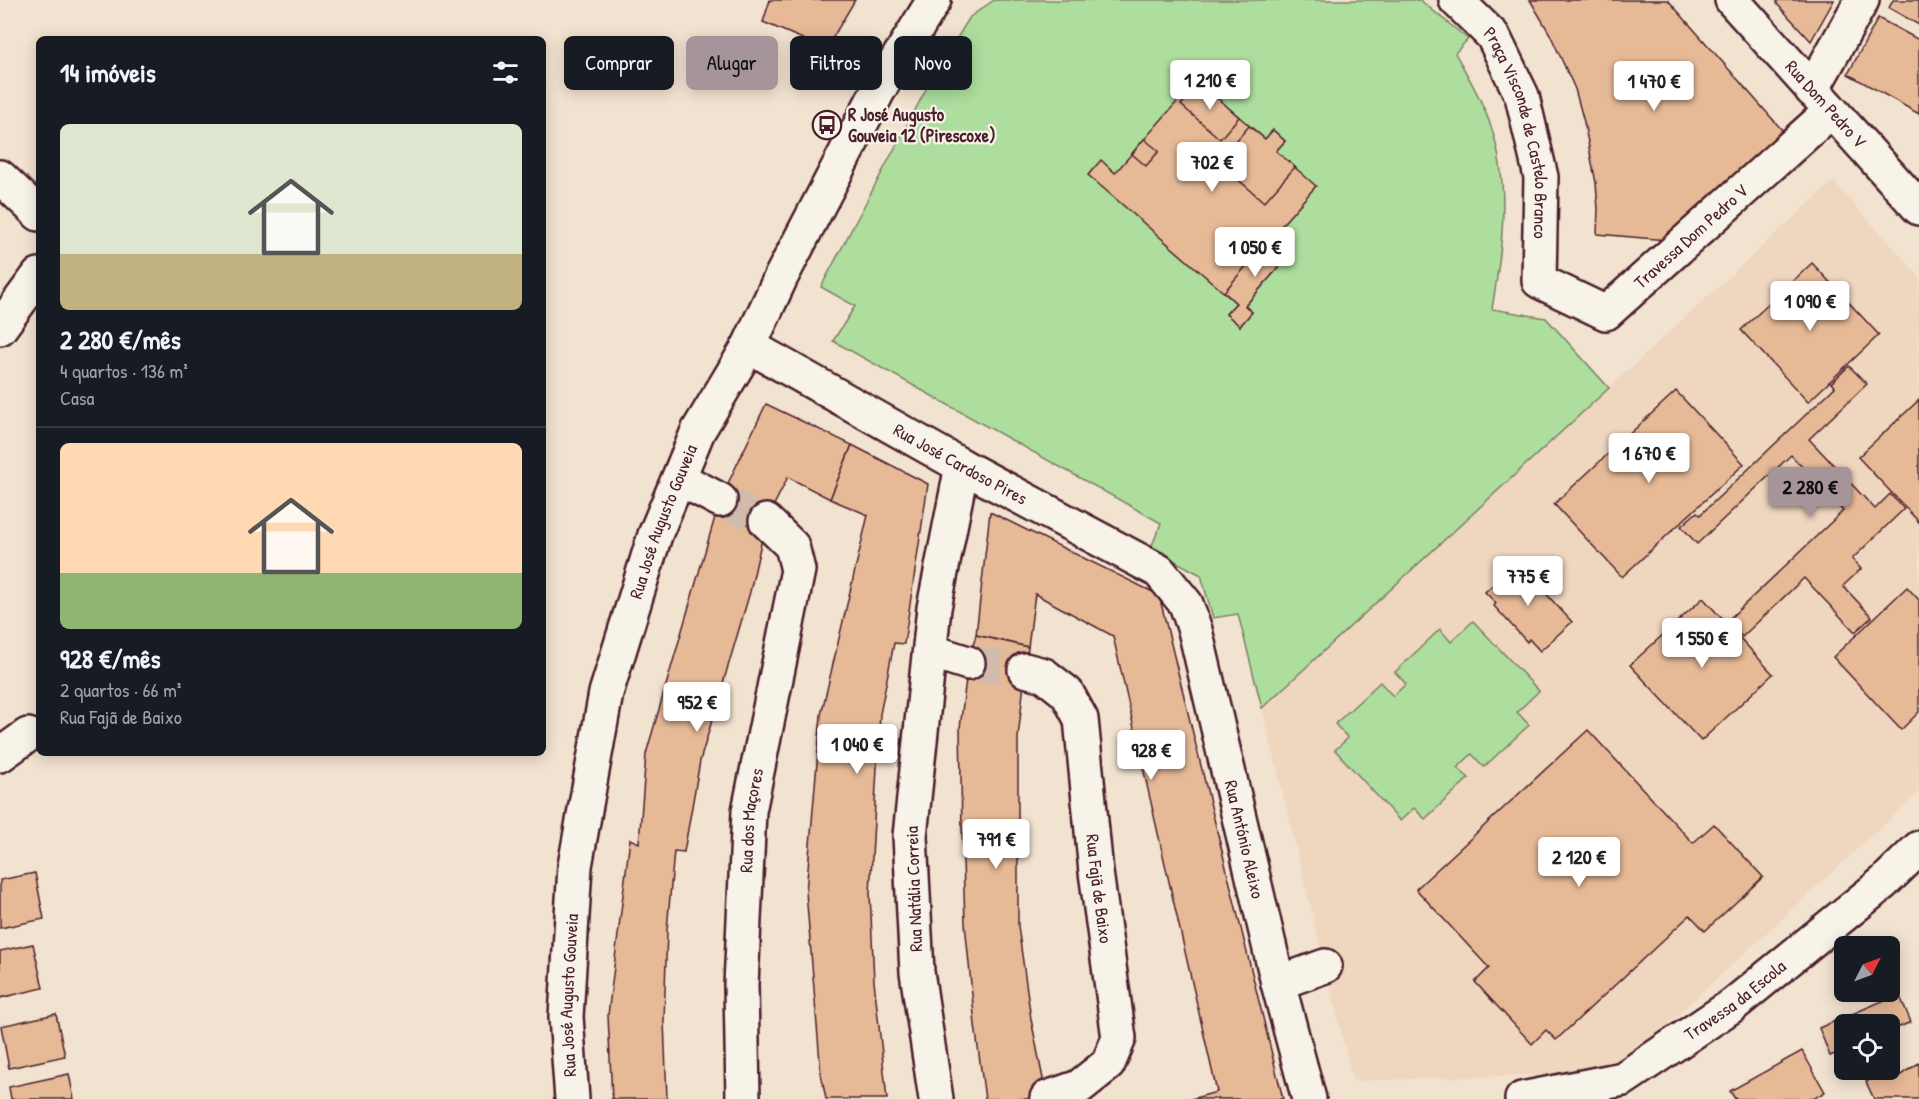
<!DOCTYPE html>
<html lang="pt">
<meta charset="utf-8">
<style>
body{margin:0;font-family:"Patrick Hand",sans-serif;background:#20242c;color:#f1f3f6;height:100vh;display:flex;flex-direction:column;font-size:22px;white-space:nowrap}
*{box-sizing:border-box;margin:0}
p{font-size:20px;color:#9ea1a6}
.icon{flex:none;width:33px;height:33px;fill:none;stroke:currentColor;stroke-width:2;stroke-linecap:round;stroke-linejoin:round}
.map{position:relative;flex:1;overflow:hidden}
.side{position:absolute;left:36px;top:36px;width:510px;height:720px;display:flex;flex-direction:column;background:#171b24;border-radius:9px;box-shadow:0 3px 15px #0003}
.side>*{flex:none}
.banner{position:absolute;left:564px;top:36px;width:570px;height:54px;display:flex;gap:12px}
.needle{width:39px;rotate:48deg}
.fabs{position:absolute;left:1834px;top:936px;display:grid;gap:12px}
.fabs a{display:grid;place-items:center;width:66px;height:66px;border-radius:9px;background:#171b24;box-shadow:0 3px 15px #0003;font-size:30px}
.price{position:absolute;translate:-50% -51px;padding:0 14px;border-radius:6px;background:#fff;color:#222;font-size:20px;line-height:39px;filter:drop-shadow(0 2px 3px #0008)}
.price::after{content:'';position:absolute;left:50%;top:36px;width:18px;height:14px;margin-left:-9px;background:inherit;clip-path:polygon(0 0,100% 0,50% 100%)}
.price.selected{background:#a6949b;color:#111}
ul{padding:0;list-style:none}
li{display:grid;align-content:center;gap:12px;height:318px;padding:0 24px}
li+li{border-top:2px solid #363941}
li span{display:grid;place-items:center;height:186px;border-radius:9px;color:#555}
li>.icon{margin-inline-start:auto}
span .icon{width:108px;height:108px;fill:#fffc;stroke-width:1}
li b{font-size:26px}
h2{display:flex;justify-content:space-between;align-items:center;height:72px;padding:0 24px;font-size:26px}
.tag{padding:0 21px;border-radius:9px;background:#171b24;box-shadow:0 3px 15px #0003;font-size:21px;line-height:54px}
.tag.selected{background:#a6949b;color:#111}
.map>svg:first-child{display:block}
.built{fill:#efd6bf}
.green{fill:#adde9e;stroke:#7c7e64;stroke-width:1.5}
.building{fill:#e7ba97;stroke:#4a1f2b;stroke-width:1.5}
.lines{fill:none;stroke-linecap:round;stroke-linejoin:round}
.minor-tunnel{stroke:#d0bbaf;stroke-width:33;stroke-dasharray:33 16;stroke-linecap:butt}
.minor-casing{stroke:#4a1f2b;stroke-width:38}
.minor{stroke:#f7f3e8;stroke-width:33}
.labels{text-anchor:middle;stroke-width:4.5;stroke-linejoin:round;paint-order:stroke}
.street-label{font-size:18px;fill:#4a1f2b;stroke:#f7f3e8}
.poi-label{font-size:18px;font-weight:bold;fill:#4a1f2b;stroke:#f7f3e8;text-anchor:start}
</style>
<div class="map">
<svg width="1919" height="1099" viewBox="0 0 1919 1099">
<rect width="100%" height="100%" fill="#f2e2d0"/>
<filter id="ink" filterUnits="userSpaceOnUse"><feTurbulence type="fractalNoise" baseFrequency=".0167" numOctaves="2"/><feDisplacementMap in="SourceGraphic" scale="12" xChannelSelector="R" yChannelSelector="G"/><feConvolveMatrix kernelMatrix="1 2 1 2 8 2 1 2 1" color-interpolation-filters="sRGB"/></filter>
<g filter="url(#ink)">
<polygon class="built" points="1833,181 1919,276 1919,792 1616,1072 1353,1081 1262,708"/>
<g class="green">
<path d="M994,0H1420L1468,39L1455,53C1468,76 1483,102 1491,127C1511,185 1502,250 1492,309L1546,318L1609,388L1262,708L1238,614L1213,618L1201,575L1151,548L1161,523L833,341L855,306L821,287L932,78L970,17Z"/>
<polygon points="1473,621 1539,691 1517,712 1529,725 1484,767 1472,754 1457,768 1469,778 1425,819 1414,808 1400,821 1335,750 1348,738 1335,724 1380,682 1393,696 1406,684 1395,672 1440,629 1451,642"/>
</g>
<g class="building">
<polygon points="770,0 855,0 826,49 763,22"/>
<polygon points="1530,0 1668,0 1783,131 1667,240 1597,234 1598,209 1596,183 1584,122 1575,89 1550,34"/>
<polygon points="1777,0 1834,0 1811,41 1777,4"/>
<polygon points="1893,0 1919,0 1919,25 1889,8"/>
<polygon points="1878,18 1919,40 1919,114 1848,74"/>
<polygon points="1196,80 1265,139 1273,130 1285,141 1276,151 1316,186 1273,235 1292,252 1245,306 1252,312 1240,326 1226,314 1236,303 1088,175 1101,160 1115,173"/>
<polygon points="1200,83 1239,117 1220,139 1181,105"/>
<polygon points="1249,126 1265,139 1273,130 1285,141 1276,151 1295,167 1264,202 1218,162"/>
<polygon points="1144,139 1159,151 1146,166 1132,154"/>
<polygon points="1273,235 1292,252 1245,306 1252,312 1240,326 1226,314 1236,303 1224,292"/>
<polygon points="1812,263 1879,335 1808,402 1741,330"/>
<polygon points="1849,366 1867,384 1809,439 1875,509 1890,494 1904,509 1852,559 1861,569 1843,586 1872,617 1855,632 1804,578 1742,637 1727,621 1843,511 1791,455 1697,544 1681,526 1697,512 1700,515 1835,387 1831,383"/>
<polygon points="1676,391 1744,464 1622,577 1554,504"/>
<polygon points="1919,400 1919,522 1858,457"/>
<polygon points="766,404 852,445 830,499 788,477 766,521 750,592 700,761 684,852 674,851 667,930 664,1021 667,1099 612,1099 608,1015 630,839 639,843 646,754 720,500"/>
<polygon points="852,445 928,484 904,644 894,643 880,714 870,893 874,981 887,1099 826,1099 821,1074 806,892 821,715 868,515 830,499"/>
<polygon points="990,512 1159,595 1283,1099 1191,1099 1217,1092 1113,636 1035,594 1028,647 976,635"/>
<polygon points="1517,562 1572,622 1540,651 1529,639 1527,642 1494,606 1496,603 1485,592"/>
<polygon points="1907,587 1919,600 1919,712 1901,730 1833,657"/>
<polygon points="1703,598 1773,674 1701,741 1630,665"/>
<polygon points="976,635 1028,647 1018,738 1018,926 1031,1019 1047,1099 985,1099 975,1025 965,923 962,828 960,728 968,663"/>
<polygon points="1588,730 1693,843 1714,824 1763,877 1705,931 1690,915 1556,1040 1546,1030 1532,1044 1475,982 1489,968 1416,889"/>
<polygon points="35,873 44,919 0,928 0,880"/>
<polygon points="33,944 43,988 0,998 0,951"/>
<polygon points="1899,994 1911,1022 1890,1031 1890,1024 1845,1024 1845,1050 1830,1056 1819,1028"/>
<polygon points="56,1014 65,1056 9,1068 1,1026"/>
<polygon points="1802,1051 1825,1092 1813,1099 1735,1099 1730,1091"/>
<polygon points="1919,1063 1919,1099 1874,1099 1866,1082 1886,1070 1890,1070 1896,1078"/>
<polygon points="69,1074 74,1099 11,1099 9,1087"/>
</g>
<g class="lines">
<g class="minor-tunnel">
<polyline points="720,500 766,521"/>
<polyline points="968,663 1025,670"/>
</g>
<g class="minor-casing">
<g id="minor">
<path id="s1" d="M1456,0L1493,36L1522,96L1541,177L1539,281L1606,313L1831,111"/>
<path id="s2" d="M1732,0L1919,208"/>
<polyline points="1812,90 1862,0"/>
<polyline points="0,177 39,214"/>
<polyline points="0,328 39,275"/>
<path id="s3" d="M749,346L962,466L1159,571L1186,604L1195,630L1278,983L1309,1099"/>
<polyline points="680,479 720,500"/>
<polyline points="930,651 968,663"/>
<path id="s4" d="M1025,670L1044,675L1067,693L1081,719L1096,872L1119,1038L1108,1064L1079,1087L1047,1098"/>
<polyline points="0,755 28,735"/>
<polyline points="1278,983 1325,966"/>
<path id="s5" d="M572,1099L566,1017L575,866L606,693L655,535L698,431L749,346L781,277L878,91L934,0"/>
<path id="s6" d="M743,1099L741,985L749,811L798,570L792,546L766,521"/>
<polyline points="936,1099 917,972 910,836 934,608 962,466"/>
<path id="s7" d="M1522,1099L1623,1079L1733,1005L1883,883L1919,848"/>
</g>
</g>
<use href="#minor" class="minor"/>
</g>
</g>
<defs>
<g id="bus-ring" transform="scale(1.5)"><circle r="9.5" fill="#f7f3e8" stroke="#4a1f2b" stroke-width="1.5"/><path d="M-5-6H5V4H4V6H2V4H-2V6H-4V4H-5ZM-3.5-4V0h7V-4ZM-3.5 1.2v1.5H-2V1.2ZM2 1.2v1.5H3.5V1.2Z" fill="#4a1f2b"/></g>
</defs>
<g fill-rule="evenodd">
<use href="#bus-ring" x="827" y="125"/>
</g>
<g class="labels">
<g class="street-label">
<text dy="6" stroke="none"><textPath href="#s2" startOffset="140">Rua Dom Pedro V</textPath></text>
<text dy="6" stroke="none"><textPath href="#s1" startOffset="153">Praça Visconde de Castelo Branco</textPath></text>
<text dy="6" stroke="none"><textPath href="#s1" startOffset="494">Travessa Dom Pedro V</textPath></text>
<text dy="6" stroke="none"><textPath href="#s3" startOffset="242">Rua José Cardoso Pires</textPath></text>
<text dy="6" stroke="none"><textPath href="#s5" startOffset="590">Rua José Augusto Gouveia</textPath></text>
<text dy="6" stroke="none"><textPath href="#s6" startOffset="279">Rua dos Maçores</textPath></text>
<text dy="6" stroke="none"><textPath href="#s3" startOffset="753">Rua António Aleixo</textPath></text>
<text transform="translate(914 889) rotate(-92)" y="6">Rua Natália Correia</text>
<text dy="6" stroke="none"><textPath href="#s4" startOffset="249">Rua Fajã de Baixo</textPath></text>
<text dy="6" stroke="none"><textPath href="#s5" startOffset="104">Rua José Augusto Gouveia</textPath></text>
<text dy="6" stroke="none"><textPath href="#s7" startOffset="240">Travessa da Escola</textPath></text>
</g>
<g class="poi-label">
<text x="848" y="121">R José Augusto<tspan x="848" dy="21">Gouveia 12 (Pirescoxe)</tspan></text>
</g>
</g>
</svg>
<div class="fabs">
<a><svg class="needle" viewBox="-14 -14 28 28"><path d="M0-13l5 13h-10z" fill="#e53935"/><path d="M0 13l5-13h-10z" fill="#9ea1a6"/></svg></a>
<a><svg class="icon" aria-label="locate" viewBox="0 0 24 24"><circle cx="12" cy="12" r="6"/><path d="M12 2v4M12 18v4M2 12h4M18 12h4"/></svg></a>
</div>
<b class="price" style="left:1210px;top:111px">1 210 €</b>
<b class="price" style="left:1654px;top:112px">1 470 €</b>
<b class="price" style="left:1212px;top:193px">702 €</b>
<b class="price" style="left:1255px;top:278px">1 050 €</b>
<b class="price" style="left:1810px;top:332px">1 090 €</b>
<b class="price" style="left:1649px;top:484px">1 670 €</b>
<b class="price selected" style="left:1810px;top:518px">2 280 €</b>
<b class="price" style="left:1528px;top:607px">775 €</b>
<b class="price" style="left:1702px;top:669px">1 550 €</b>
<b class="price" style="left:697px;top:733px">952 €</b>
<b class="price" style="left:857px;top:775px">1 040 €</b>
<b class="price" style="left:1151px;top:781px">928 €</b>
<b class="price" style="left:996px;top:870px">791 €</b>
<b class="price" style="left:1579px;top:888px">2 120 €</b>
<div class="banner">
<a class="tag">Comprar</a>
<a class="tag selected">Alugar</a>
<a class="tag">Filtros</a>
<a class="tag">Novo</a>
</div>
<section class="side">
<h2>14 imóveis<svg class="icon" aria-label="filters" viewBox="0 0 24 24"><path d="M4 7h16M4 17h16"/><circle cx="9" cy="7" r="2"/><circle cx="15" cy="17" r="2"/></svg></h2>
<ul>
<li><span style="background:linear-gradient(#dfe7d0 70%,#c2b280 0)"><svg class="icon" aria-label="home" viewBox="0 0 24 24"><path d="M3 11l9-7 9 7M6 9v11h12V9"/></svg></span><div><b>2 280 €/mês</b><p>4 quartos · 136 m²</p><p>Casa</p></div></li>
<li><span style="background:linear-gradient(#ffd9b3 70%,#8fb573 0)"><svg class="icon" aria-label="home" viewBox="0 0 24 24"><path d="M3 11l9-7 9 7M6 9v11h12V9"/></svg></span><div><b>928 €/mês</b><p>2 quartos · 66 m²</p><p>Rua Fajã de Baixo</p></div></li>
</ul>
</section>
</div>
